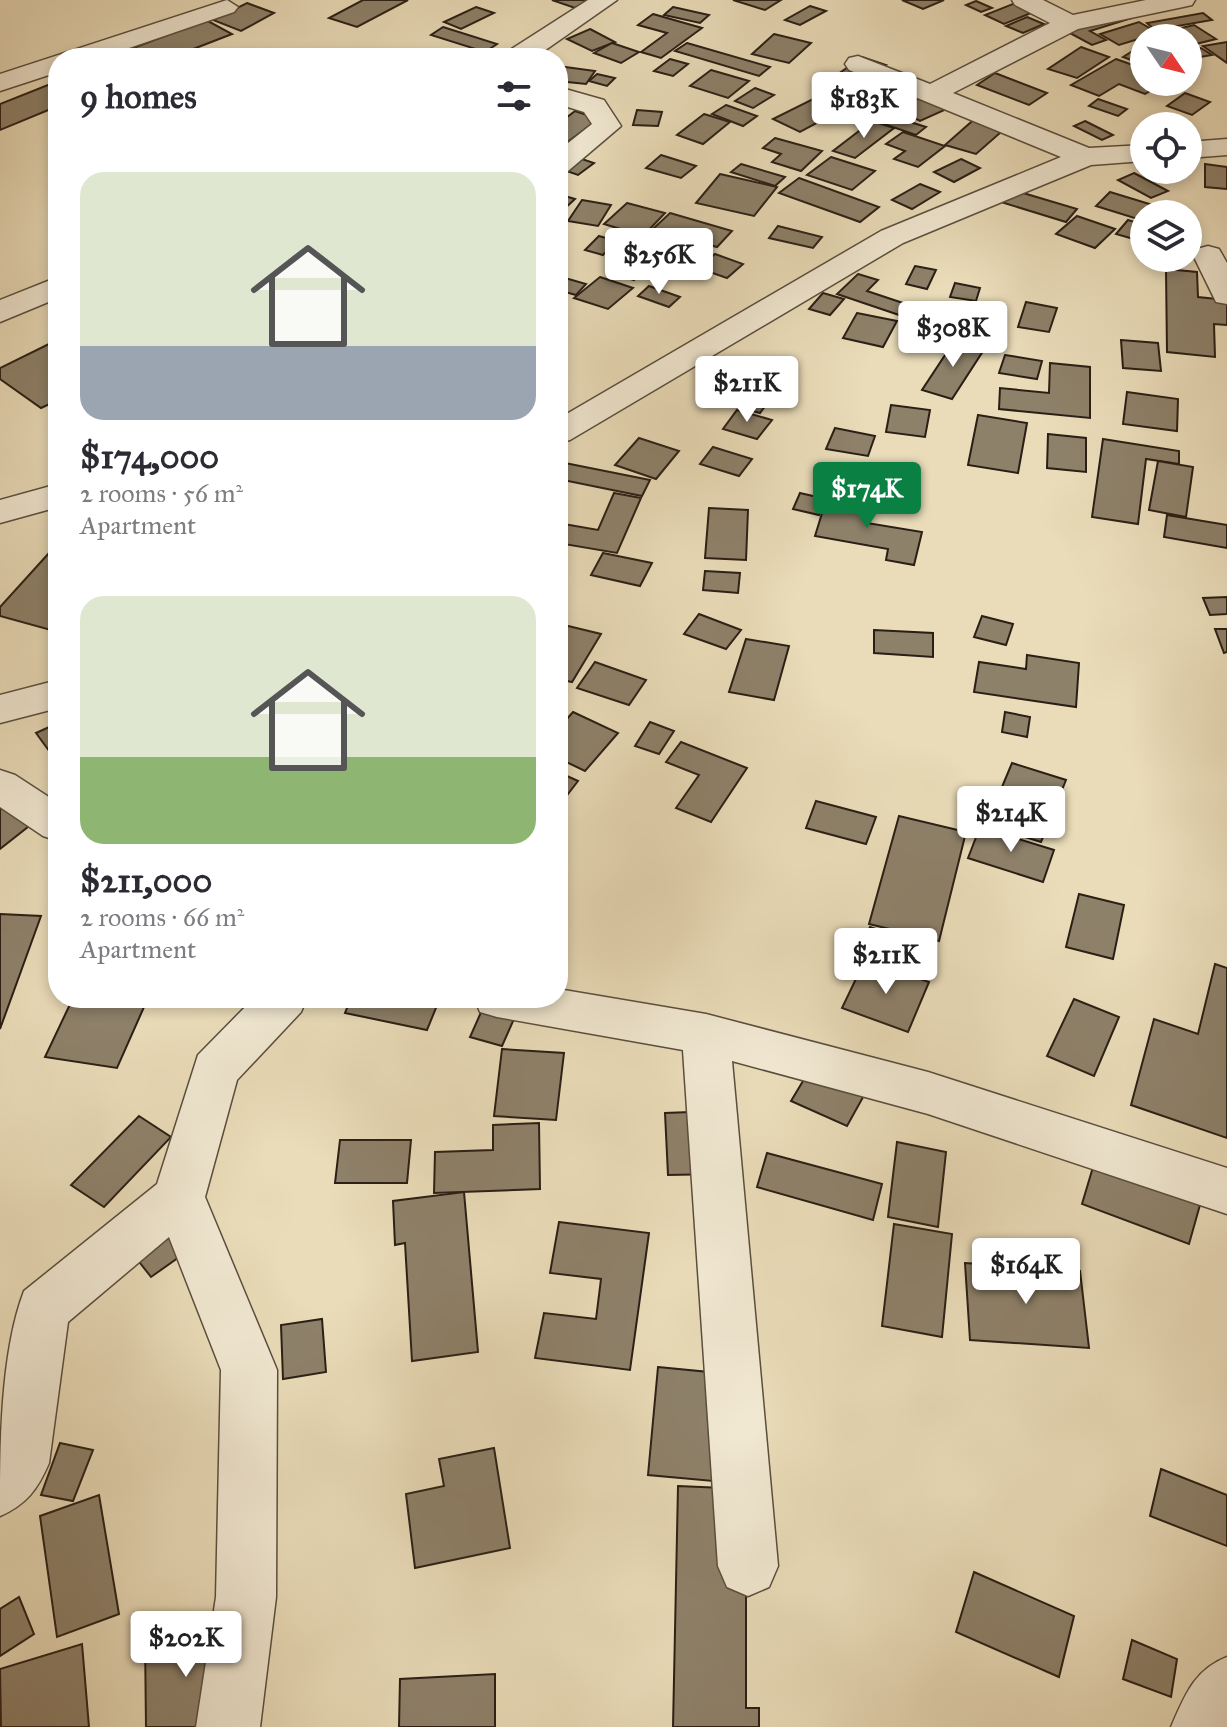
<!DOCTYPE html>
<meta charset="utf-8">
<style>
body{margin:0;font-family:"IM FELL Great Primer",serif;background:#f2f2f3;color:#2b2b33;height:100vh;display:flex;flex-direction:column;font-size:30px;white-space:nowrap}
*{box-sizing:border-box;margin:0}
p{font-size:26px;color:#7c7c81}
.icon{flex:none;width:44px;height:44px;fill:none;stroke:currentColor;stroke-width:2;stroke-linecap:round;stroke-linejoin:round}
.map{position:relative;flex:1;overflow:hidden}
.panel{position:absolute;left:48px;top:48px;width:520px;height:960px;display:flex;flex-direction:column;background:#fff;border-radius:32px;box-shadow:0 4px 12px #0003}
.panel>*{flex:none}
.needle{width:52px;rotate:125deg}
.buttons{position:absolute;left:1130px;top:24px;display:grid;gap:16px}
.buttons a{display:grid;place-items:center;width:72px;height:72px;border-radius:50%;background:#fff;box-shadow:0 4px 12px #0003;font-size:40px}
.price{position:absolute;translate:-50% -68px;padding:0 18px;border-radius:8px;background:#fff;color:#222;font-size:26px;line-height:52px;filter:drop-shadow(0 2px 4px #0008)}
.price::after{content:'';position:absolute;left:50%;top:48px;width:24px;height:18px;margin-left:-12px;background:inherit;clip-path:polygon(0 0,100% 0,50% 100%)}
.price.selected{background:#0b8043;color:#fff}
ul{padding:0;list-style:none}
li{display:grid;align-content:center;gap:16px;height:424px;padding:0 32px}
li span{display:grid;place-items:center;height:248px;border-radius:24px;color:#555}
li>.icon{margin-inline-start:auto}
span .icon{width:144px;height:144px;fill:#fffc;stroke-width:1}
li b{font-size:34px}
h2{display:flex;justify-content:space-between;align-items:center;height:96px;padding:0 32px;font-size:34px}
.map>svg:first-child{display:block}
.building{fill:#8e816a;stroke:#2a1f15;stroke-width:2}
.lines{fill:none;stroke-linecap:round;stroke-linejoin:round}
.street-casing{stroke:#5a4e3e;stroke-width:3}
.street{fill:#f1e8d2;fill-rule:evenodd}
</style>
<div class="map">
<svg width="1227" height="1727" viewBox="0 0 1227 1727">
<rect width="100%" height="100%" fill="#eadcb9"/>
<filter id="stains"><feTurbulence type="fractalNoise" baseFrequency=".0025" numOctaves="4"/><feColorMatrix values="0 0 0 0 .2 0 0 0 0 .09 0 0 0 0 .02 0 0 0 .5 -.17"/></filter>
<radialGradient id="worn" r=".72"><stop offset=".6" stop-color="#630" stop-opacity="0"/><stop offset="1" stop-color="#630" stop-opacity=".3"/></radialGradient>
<g class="building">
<polygon points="363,0 408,0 357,27 329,18"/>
<polygon points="552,0 589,0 575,8"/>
<polygon points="733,0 781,0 765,10"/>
<polygon points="902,0 944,0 923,9"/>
<polygon points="1023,0 1034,0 1048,6 1004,24 985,15"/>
<polygon points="976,1 992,8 981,12 966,5"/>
<polygon points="247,3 274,13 241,31 213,20"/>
<polygon points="810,6 826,11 800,25 785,20"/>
<polygon points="476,7 494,13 461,29 444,22"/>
<polygon points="673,7 709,15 700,23 664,15"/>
<polygon points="1203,13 1212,20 1155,30 1147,23"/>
<polygon points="653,14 702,28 661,58 641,52 667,33 638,25"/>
<polygon points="1119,15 1129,19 1090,31 1106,40 1092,45 1066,31"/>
<polygon points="1027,17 1044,24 1023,33 1006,26"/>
<polygon points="206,20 232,34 170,58 134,58 123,52"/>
<polygon points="1139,22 1158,33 1119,45 1100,34"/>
<polygon points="1194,25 1216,39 1188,46 1188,38 1175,38 1165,32"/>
<polygon points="443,27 497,44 485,52 431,35"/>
<polygon points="590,29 615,42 592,51 567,39"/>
<polygon points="774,34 811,43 789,63 752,54"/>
<polygon points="1227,42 1227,63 1203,46"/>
<polygon points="612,43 639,52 621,63 594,53"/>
<polygon points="687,43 770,67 759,76 675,51"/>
<polygon points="1144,44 1144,60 1139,63 1123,57"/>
<polygon points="1081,47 1109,57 1077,78 1048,69"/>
<polygon points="1201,48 1212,55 1188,59 1188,51"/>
<polygon points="862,57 886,65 841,96 817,89"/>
<polygon points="670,59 688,64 673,76 654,71"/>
<polygon points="1116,59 1144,69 1144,82 1165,82 1145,94 1119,84 1099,96 1071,85"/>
<polygon points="558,66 595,71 586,84 558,81"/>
<polygon points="711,70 749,81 728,98 690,86"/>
<polygon points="995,73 1047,93 1029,105 977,85"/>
<polygon points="597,74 615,78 607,86 589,81"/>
<polygon points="58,81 58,106 0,130 0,104"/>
<polygon points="755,88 774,95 753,108 735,101"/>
<polygon points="936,91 960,103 920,121 896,108"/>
<polygon points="1185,93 1210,102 1192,115 1167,106"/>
<polygon points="813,99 839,111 800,132 773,119"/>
<polygon points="1098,99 1127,109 1118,116 1089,106"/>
<polygon points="726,105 757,116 743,126 712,114"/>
<polygon points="637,110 662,112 658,126 633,125"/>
<polygon points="575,111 599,119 558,149 558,124"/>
<polygon points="704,114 730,122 703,144 677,135"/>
<polygon points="978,116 1008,126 976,154 945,145"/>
<polygon points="894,117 926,127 916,135 884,124"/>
<polygon points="872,121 894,128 855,158 833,151"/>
<polygon points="1085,121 1113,135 1102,140 1074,126"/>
<polygon points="903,132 945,146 918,167 894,159 905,151 886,144"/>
<polygon points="775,138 822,151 801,171 772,162 781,154 763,148"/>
<polygon points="558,151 594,163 578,175 558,168"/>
<polygon points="661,155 696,166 681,178 646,168"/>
<polygon points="831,157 875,171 852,190 807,175"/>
<polygon points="961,159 980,168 954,182 934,172"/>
<polygon points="741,164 785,177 775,186 731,172"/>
<polygon points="1205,164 1227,167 1227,189 1205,187"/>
<polygon points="1134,173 1168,191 1151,198 1118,180"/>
<polygon points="720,174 777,187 754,216 696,203"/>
<polygon points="799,178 879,207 860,222 779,193"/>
<polygon points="920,184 940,192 912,209 892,200"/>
<polygon points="1013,190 1077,209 1066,222 1001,202"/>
<polygon points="1110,192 1166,209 1162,214 1144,214 1144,221 1096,206"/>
<polygon points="558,194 575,199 563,210 558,208"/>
<polygon points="582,200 611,205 598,226 568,221"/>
<polygon points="627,203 665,213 643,236 604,224"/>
<polygon points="670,213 732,231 717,247 653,229"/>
<polygon points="1077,216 1115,229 1095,248 1056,234"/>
<polygon points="1128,220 1144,225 1144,242 1116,234"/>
<polygon points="778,226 822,237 813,248 769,238"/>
<polygon points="599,236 616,241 603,255 585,250"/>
<polygon points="636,237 677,249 662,264 653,261 634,280 611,273 628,257 618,254"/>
<polygon points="715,254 743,264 727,278 698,268"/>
<polygon points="915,266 936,270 927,289 906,284"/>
<polygon points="1166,269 1197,272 1198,297 1227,300 1227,325 1214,324 1215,357 1167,352"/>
<polygon points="858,274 878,280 867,291 921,309 911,319 837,294"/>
<polygon points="600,277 633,288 608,309 574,298"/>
<polygon points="565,278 586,284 576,295 558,290"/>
<polygon points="955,283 980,288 976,301 950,297"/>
<polygon points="649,286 680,297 669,307 638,296"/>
<polygon points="823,293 844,299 830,315 809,309"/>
<polygon points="1026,302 1057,308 1049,332 1018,327"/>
<polygon points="857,313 897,321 883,347 843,338"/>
<polygon points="915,321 950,327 947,339 911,334"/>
<polygon points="955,340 985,348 952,399 922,390"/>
<polygon points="1121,340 1158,343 1161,371 1123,368"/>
<polygon points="51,343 58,348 58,400 41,408 0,379 0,368"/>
<polygon points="1005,355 1042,361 1037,379 999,373"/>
<polygon points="1050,363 1090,367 1090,418 999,409 1000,388 1049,393"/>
<polygon points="754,368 787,377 760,413 726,404"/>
<polygon points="1127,392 1178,399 1177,431 1123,424"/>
<polygon points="891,405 930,410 925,437 886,432"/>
<polygon points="737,410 772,420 757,439 723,429"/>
<polygon points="978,415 1027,423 1018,473 968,465"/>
<polygon points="835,428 875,436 868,456 826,449"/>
<polygon points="1048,434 1086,438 1086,472 1047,468"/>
<polygon points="639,438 679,451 656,479 615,465"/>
<polygon points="1103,439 1179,451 1179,464 1146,459 1138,524 1092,517"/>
<polygon points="713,447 752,459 739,476 700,464"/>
<polygon points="1158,461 1193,467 1186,517 1149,510"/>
<polygon points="560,462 650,480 642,496 558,479"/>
<polygon points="614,493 641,498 617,553 558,543 558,523 598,530"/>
<polygon points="800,493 826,499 819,515 793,509"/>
<polygon points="827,497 872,505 867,523 922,532 914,565 886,560 888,549 815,536"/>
<polygon points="709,508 748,510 746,560 705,558"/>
<polygon points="1167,515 1227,525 1227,548 1164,537"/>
<polygon points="49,553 58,556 58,632 0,616 0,607"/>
<polygon points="603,553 652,563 640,586 591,575"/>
<polygon points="705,571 740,573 738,593 703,590"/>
<polygon points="1227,597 1227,614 1210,615 1203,598"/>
<polygon points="699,614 741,630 726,649 684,634"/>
<polygon points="982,616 1013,624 1006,645 974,637"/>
<polygon points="564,625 601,634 572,682 558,679 558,635"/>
<polygon points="1215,629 1227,629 1227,652 1224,653"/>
<polygon points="874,630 933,633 933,657 874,653"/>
<polygon points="746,639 789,646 774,700 729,692"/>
<polygon points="1027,655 1079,663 1076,707 974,692 979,662 1026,669"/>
<polygon points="595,662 646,680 629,705 577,688"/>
<polygon points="573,712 618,733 585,771 558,758 558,729"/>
<polygon points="1005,712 1030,717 1027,737 1002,732"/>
<polygon points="650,722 674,731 659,754 635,746"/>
<polygon points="58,723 58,763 36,733"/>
<polygon points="681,742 747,768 711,822 676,808 699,775 666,762"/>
<polygon points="1012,763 1066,780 1041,842 986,825"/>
<polygon points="558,772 578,781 561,803 558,802"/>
<polygon points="0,795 38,819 0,849"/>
<polygon points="816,801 876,817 866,844 806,828"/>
<polygon points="899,816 966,832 939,941 869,924"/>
<polygon points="980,827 1054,850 1043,882 968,858"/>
<polygon points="1079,894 1124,905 1113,959 1066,947"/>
<polygon points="0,914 41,916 0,1029"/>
<polygon points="870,927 904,939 893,967 858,954"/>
<polygon points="865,960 929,982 908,1032 842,1008"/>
<polygon points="1215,964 1227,968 1227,1138 1131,1105 1154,1019 1198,1034"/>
<polygon points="73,998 148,998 117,1068 45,1057"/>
<polygon points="351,998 440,998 427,1030 345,1013"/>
<polygon points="1074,999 1119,1017 1094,1076 1047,1056"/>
<polygon points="482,1010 514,1019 502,1046 470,1037"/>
<polygon points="502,1049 564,1053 556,1120 494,1116"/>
<polygon points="812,1066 867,1090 847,1126 791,1101"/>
<polygon points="716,1111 721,1174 668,1175 665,1113"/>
<polygon points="139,1116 171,1137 104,1207 71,1185"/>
<polygon points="539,1123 540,1189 434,1193 435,1152 493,1150 493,1125"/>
<polygon points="340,1140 411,1140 407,1183 335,1183"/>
<polygon points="897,1142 946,1152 938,1227 888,1217"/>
<polygon points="1099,1147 1205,1187 1189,1244 1082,1204"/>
<polygon points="767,1153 882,1184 873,1220 757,1187"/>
<polygon points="464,1192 478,1352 412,1361 405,1243 395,1245 393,1201"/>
<polygon points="559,1222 649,1233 630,1370 535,1358 544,1313 596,1319 601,1279 550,1273"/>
<polygon points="158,1223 182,1255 151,1277 126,1245"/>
<polygon points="894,1224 952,1234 942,1337 882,1326"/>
<polygon points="965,1263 1080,1271 1089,1348 970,1340"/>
<polygon points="322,1319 326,1372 283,1379 281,1325"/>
<polygon points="658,1367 719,1373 713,1481 648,1475"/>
<polygon points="60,1443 93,1450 73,1501 41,1495"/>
<polygon points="494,1448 510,1548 415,1568 406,1494 444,1486 439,1459"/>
<polygon points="1161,1469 1227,1495 1227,1546 1150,1516"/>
<polygon points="678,1486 746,1489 746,1708 759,1708 759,1727 673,1727"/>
<polygon points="99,1495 119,1614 57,1637 40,1516"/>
<polygon points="974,1572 1074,1616 1059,1677 956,1632"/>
<polygon points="19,1597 34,1634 0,1656 0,1609"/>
<polygon points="223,1624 227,1727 146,1727 145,1639"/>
<polygon points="1132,1640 1177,1659 1171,1697 1123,1679"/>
<polygon points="82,1644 89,1727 1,1727 0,1669"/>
<polygon points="495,1674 495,1727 399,1727 400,1679"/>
</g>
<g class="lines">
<g class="street-casing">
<g id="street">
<polygon points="227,0 238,7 234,12 100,58 58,58 58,72 0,91 0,74"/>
<polygon points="588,0 617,0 534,58 503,58 507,52"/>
<polygon points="1012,0 1043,0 1073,15 1146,0 1195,0 1192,5 1183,7 1078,29 953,93 1089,148 1144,145 1144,161 1091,165 903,243 570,440 558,443 558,419 881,231 1061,157 849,70 845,64 849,58 858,56 930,84 1050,23 1015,5"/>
<polygon points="558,87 604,100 621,126 568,171 558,174 558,151 592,124 584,112 558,104"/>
<polygon points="1227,139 1227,155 1188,158 1188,142"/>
<polygon points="1208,246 1219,249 1227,263 1227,304 1216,302 1193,255 1197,249"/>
<polygon points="58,277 58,298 0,322 0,300"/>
<polygon points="58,484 58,507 0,523 0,500"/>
<polygon points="58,680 58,708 0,723 0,695"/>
<polygon points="0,770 15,775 58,803 58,841 43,836 0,807"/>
<polygon points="558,989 706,1014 928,1072 1227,1168 1227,1214 928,1114 732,1061 778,1566 769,1587 748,1596 727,1587 718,1566 683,1050 497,1017 480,1012 474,998 558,998"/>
<path d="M254,998H307L301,1012L237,1080L205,1197L277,1370L276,1597L260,1727H196L216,1597L221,1370L169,1237L68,1322L49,1463C38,1489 26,1505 0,1516C0,1448 0,1354 24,1291L157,1184L198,1055Z"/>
<path d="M1227,1657V1727H1171C1185,1695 1194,1670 1227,1657Z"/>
</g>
</g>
<use href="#street" class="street"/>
</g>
<rect width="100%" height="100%" filter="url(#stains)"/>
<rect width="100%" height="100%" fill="url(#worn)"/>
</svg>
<div class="buttons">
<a><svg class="needle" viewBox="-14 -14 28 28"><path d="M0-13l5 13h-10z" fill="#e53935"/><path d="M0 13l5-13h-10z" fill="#7c7c81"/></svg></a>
<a><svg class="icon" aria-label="locate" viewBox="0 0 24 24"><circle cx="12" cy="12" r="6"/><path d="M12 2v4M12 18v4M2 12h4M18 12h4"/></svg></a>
<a><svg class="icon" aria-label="layers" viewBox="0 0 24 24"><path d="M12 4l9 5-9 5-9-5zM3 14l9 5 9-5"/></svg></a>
</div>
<b class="price" style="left:864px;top:140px">$183K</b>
<b class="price" style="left:659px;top:296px">$256K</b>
<b class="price" style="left:953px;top:369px">$308K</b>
<b class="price" style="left:747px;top:424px">$211K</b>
<b class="price selected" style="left:867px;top:530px">$174K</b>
<b class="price" style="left:1011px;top:854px">$214K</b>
<b class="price" style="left:886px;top:996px">$211K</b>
<b class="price" style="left:1026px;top:1306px">$164K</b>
<b class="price" style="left:186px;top:1679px">$202K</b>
<section class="panel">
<h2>9 homes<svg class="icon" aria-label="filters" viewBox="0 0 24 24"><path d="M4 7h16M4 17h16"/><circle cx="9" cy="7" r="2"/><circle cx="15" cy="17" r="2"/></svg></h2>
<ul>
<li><span style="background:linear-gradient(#dfe7d0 70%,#9aa5b1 0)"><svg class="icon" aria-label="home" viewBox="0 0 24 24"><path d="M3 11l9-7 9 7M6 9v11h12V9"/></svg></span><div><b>$174,000</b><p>2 rooms · 56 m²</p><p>Apartment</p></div></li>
<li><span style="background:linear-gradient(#dfe7d0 65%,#8fb573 0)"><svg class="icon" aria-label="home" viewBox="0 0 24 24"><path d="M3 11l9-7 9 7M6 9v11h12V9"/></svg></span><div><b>$211,000</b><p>2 rooms · 66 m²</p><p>Apartment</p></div></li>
</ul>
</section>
</div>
